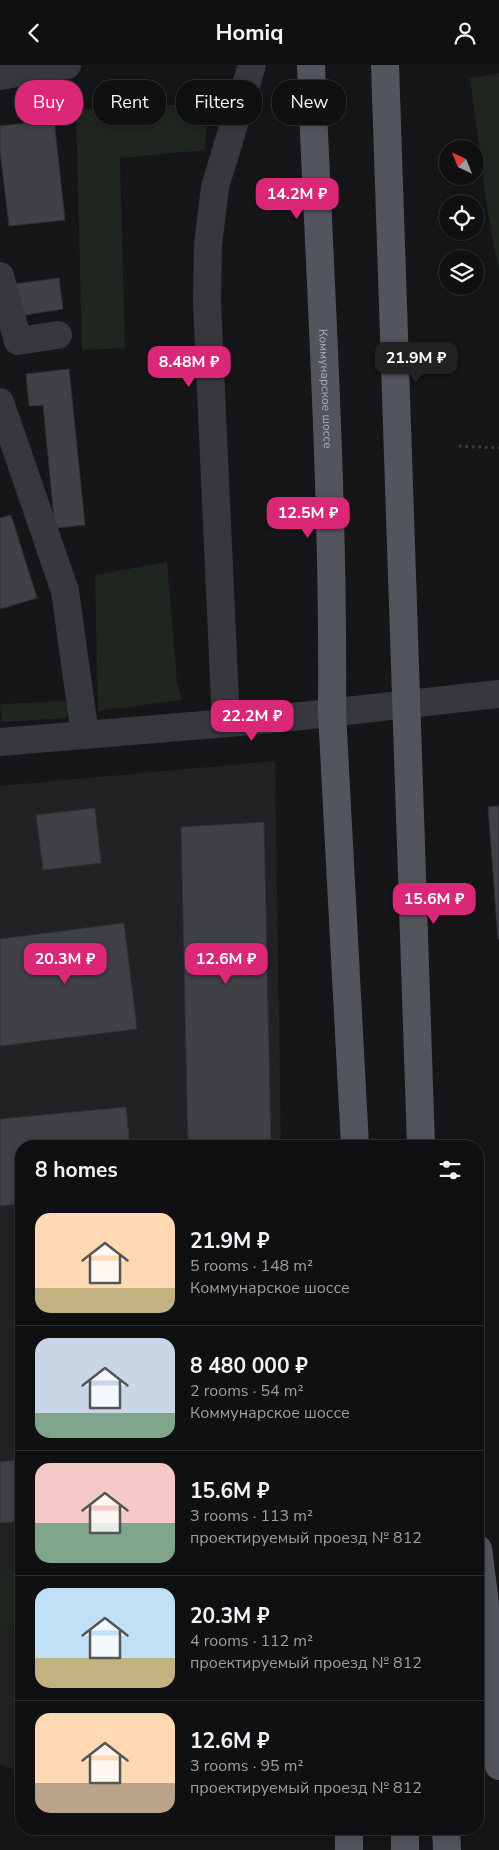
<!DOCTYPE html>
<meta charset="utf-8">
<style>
body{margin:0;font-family:"Nunito Sans",sans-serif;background:#19191b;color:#f1f3f6;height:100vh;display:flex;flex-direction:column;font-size:19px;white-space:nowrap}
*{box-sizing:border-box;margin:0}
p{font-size:16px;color:#9c9d9f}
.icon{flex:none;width:28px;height:28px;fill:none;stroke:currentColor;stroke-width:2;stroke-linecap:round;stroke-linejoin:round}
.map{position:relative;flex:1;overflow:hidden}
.panel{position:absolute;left:15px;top:1075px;width:469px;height:695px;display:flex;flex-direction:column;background:#101012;border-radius:20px;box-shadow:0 2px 8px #0003,0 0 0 1px #303032}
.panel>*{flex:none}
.hud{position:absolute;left:15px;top:15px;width:470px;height:45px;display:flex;gap:10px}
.needle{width:32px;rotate:317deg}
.fabs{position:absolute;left:439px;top:75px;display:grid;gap:10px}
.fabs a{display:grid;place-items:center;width:45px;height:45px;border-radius:50%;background:#101012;box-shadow:0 2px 8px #0003,0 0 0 1px #303032;font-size:25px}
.price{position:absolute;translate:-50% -42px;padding:0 11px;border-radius:10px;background:#db2777;color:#fff;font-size:16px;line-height:32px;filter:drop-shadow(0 1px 2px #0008)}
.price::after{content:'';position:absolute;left:50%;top:30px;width:15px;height:11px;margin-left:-8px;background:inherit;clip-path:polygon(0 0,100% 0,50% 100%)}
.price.on{background:#222;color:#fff}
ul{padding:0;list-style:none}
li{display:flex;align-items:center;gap:15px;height:125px;padding:0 20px}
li+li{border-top:1px solid #303032}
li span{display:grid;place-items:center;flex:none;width:140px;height:100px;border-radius:15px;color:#555}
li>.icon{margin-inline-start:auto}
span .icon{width:60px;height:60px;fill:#fffc;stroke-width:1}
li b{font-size:21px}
h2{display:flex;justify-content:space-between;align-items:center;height:60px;padding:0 20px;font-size:21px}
.chip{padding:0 18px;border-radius:20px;background:#101012;box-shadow:0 2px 8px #0003,0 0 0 1px #303032;font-size:18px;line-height:45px}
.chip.on{background:#db2777;color:#fff}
header{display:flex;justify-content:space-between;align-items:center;height:65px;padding:0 20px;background:#101012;font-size:22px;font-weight:700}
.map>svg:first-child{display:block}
.built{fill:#222225}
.green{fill:#1e261f}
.building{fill:#404145;stroke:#303034}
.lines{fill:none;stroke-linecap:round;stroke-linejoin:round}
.path{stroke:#3d3f44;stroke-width:3;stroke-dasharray:2.5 4;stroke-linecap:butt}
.minor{stroke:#37383d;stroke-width:28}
.major{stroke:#53555c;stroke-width:28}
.labels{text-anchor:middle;stroke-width:5;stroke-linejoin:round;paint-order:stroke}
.street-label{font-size:12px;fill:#a8adb8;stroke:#111113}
</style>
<header><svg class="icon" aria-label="back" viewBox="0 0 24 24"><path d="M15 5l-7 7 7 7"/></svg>Homiq<svg class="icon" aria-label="person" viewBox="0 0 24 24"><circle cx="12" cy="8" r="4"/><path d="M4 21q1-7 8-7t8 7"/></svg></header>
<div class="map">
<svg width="499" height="1785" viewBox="0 0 499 1785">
<rect width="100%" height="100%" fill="#161618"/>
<polygon class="built" points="275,696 281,1081 21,1081 21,1706 0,1700 0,721"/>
<g class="green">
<polygon points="499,8 499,206 488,149 470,13"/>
<polygon points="208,38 205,85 120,93 125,283 82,285 76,45"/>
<polygon points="167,497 177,617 182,635 98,646 95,510"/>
<polygon points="68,636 67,653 2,657 0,639"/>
<polygon points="10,1505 21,1520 21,1562 0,1566 0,1506"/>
</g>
<g class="building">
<polygon points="54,55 65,155 9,161 0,86 0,61"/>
<polygon points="59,213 63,244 19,251 15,219"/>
<polygon points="69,304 85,460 55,463 43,340 29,341 26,309"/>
<polygon points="11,450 37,533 0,544 0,453"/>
<polygon points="499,741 499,874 498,874 488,742"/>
<polygon points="95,743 101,798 43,805 36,750"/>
<polygon points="264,757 271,1081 188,1081 181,762"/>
<polygon points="124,858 137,964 0,981 0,874"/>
<polygon points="126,1042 130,1081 21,1081 21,1139 0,1141 0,1054"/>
<polygon points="21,1394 21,1456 0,1458 0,1397"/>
</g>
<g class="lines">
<polyline class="path" points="459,381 499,383"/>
<g class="minor">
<polyline points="0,11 67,0"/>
<polyline points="0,211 18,276 58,270"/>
<polyline points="0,337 65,526 85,670"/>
<polyline points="226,658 207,237 208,180 215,122 252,0"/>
<polyline points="0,677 275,654 499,629"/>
</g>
<g class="major">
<path id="s1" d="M311,0C320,216 334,432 332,648L355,1081"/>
<polyline points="385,0 421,1081"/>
<polyline points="478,1484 484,1530 499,1701"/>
<polyline points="349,1764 349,1785"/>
<polyline points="405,1764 405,1785"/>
<polyline points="446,1764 447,1785"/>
</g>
</g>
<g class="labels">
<g class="street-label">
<text dy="4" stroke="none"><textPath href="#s1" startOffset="324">Коммунарское шоссе</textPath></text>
</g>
</g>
</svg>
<div class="fabs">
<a><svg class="needle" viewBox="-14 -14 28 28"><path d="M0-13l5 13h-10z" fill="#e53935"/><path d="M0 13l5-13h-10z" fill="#9c9d9f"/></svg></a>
<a><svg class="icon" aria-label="locate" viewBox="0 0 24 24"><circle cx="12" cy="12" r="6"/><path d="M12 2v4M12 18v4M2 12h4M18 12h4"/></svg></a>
<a><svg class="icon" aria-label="layers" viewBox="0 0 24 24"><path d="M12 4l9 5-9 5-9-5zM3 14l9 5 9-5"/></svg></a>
</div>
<b class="price" style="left:297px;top:155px">14.2M ₽</b>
<b class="price on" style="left:416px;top:319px">21.9M ₽</b>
<b class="price" style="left:189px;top:323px">8.48M ₽</b>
<b class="price" style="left:308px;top:474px">12.5M ₽</b>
<b class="price" style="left:252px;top:677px">22.2M ₽</b>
<b class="price" style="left:434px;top:860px">15.6M ₽</b>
<b class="price" style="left:65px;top:920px">20.3M ₽</b>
<b class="price" style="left:226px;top:920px">12.6M ₽</b>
<div class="hud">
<a class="chip on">Buy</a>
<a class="chip">Rent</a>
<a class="chip">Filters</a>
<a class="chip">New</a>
</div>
<section class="panel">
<h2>8 homes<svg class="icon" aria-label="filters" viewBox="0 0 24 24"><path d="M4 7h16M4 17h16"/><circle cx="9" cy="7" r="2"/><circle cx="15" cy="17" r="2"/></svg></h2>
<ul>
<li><span style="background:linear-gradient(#ffd9b3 75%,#c2b280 0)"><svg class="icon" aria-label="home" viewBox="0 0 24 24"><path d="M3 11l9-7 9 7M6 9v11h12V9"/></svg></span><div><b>21.9M ₽</b><p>5 rooms · 148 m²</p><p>Коммунарское шоссе</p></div></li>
<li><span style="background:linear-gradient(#c9d6e8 75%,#7fa58c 0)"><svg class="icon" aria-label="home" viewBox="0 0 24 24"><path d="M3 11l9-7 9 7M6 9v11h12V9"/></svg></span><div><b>8 480 000 ₽</b><p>2 rooms · 54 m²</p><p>Коммунарское шоссе</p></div></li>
<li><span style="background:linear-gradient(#f6c9c9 60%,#7fa58c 0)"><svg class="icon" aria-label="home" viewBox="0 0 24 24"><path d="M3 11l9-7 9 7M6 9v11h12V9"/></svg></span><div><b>15.6M ₽</b><p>3 rooms · 113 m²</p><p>проектируемый проезд № 812</p></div></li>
<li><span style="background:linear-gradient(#bfe0f5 70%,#c2b280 0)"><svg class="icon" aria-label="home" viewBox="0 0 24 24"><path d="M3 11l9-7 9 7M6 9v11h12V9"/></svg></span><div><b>20.3M ₽</b><p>4 rooms · 112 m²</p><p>проектируемый проезд № 812</p></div></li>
<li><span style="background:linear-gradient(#ffd9b3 70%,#b9a48a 0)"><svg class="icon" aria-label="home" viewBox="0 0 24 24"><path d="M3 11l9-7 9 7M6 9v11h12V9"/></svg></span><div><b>12.6M ₽</b><p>3 rooms · 95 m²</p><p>проектируемый проезд № 812</p></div></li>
</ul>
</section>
</div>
